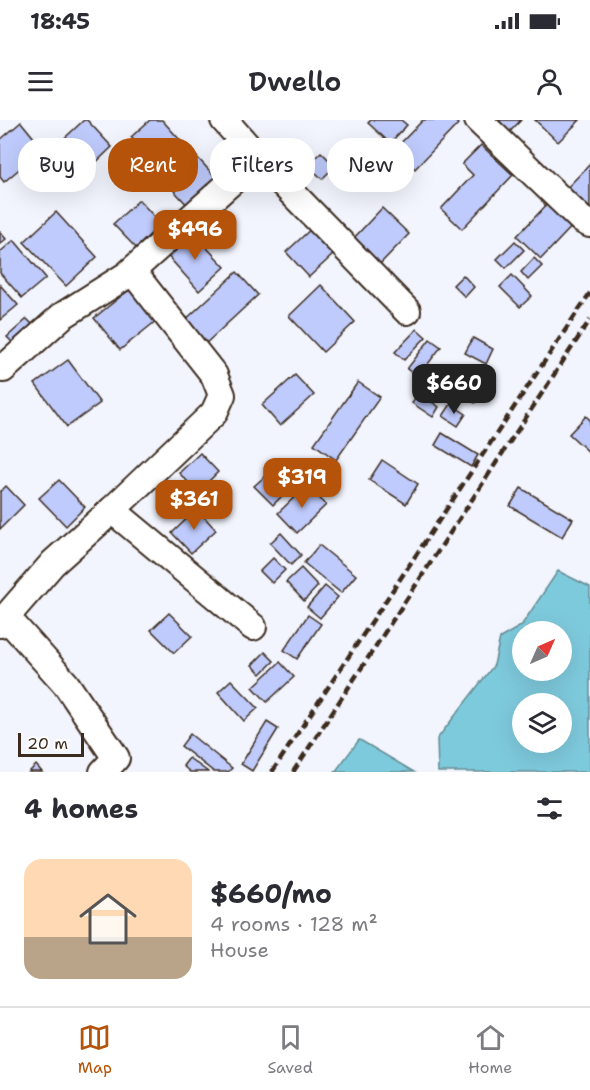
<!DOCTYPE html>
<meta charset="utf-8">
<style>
body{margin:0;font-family:"Shantell Sans",sans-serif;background:#f2f2f3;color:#2b2b33;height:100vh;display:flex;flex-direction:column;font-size:22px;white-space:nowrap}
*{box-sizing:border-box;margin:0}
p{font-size:20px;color:#7c7c81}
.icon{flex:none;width:33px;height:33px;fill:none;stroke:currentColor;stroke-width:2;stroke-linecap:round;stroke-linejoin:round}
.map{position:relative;height:652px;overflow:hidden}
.details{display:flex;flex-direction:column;background:#fff;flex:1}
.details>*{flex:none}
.top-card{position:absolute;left:18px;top:18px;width:555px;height:54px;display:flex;gap:12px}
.needle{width:39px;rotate:45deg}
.controls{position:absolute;left:512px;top:501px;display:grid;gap:12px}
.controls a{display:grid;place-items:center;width:60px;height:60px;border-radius:50%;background:#fff;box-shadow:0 6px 24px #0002;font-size:30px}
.scale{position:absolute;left:18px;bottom:15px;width:66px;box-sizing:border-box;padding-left:6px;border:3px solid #3b2a1e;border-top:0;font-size:16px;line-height:21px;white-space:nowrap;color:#3b2a1e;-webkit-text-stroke:4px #fff;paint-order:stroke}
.price{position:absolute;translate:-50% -51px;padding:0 14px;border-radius:12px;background:#b45309;color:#fff;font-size:20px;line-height:39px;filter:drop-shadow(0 2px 3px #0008)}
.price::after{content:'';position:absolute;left:50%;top:36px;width:18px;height:14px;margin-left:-9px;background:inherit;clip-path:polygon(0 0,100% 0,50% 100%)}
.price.on{background:#222;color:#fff}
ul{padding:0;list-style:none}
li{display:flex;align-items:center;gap:18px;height:150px;padding:0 24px}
li span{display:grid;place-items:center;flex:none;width:168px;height:120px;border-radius:18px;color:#555}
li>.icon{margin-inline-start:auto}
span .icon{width:72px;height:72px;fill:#fffc;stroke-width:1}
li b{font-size:26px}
h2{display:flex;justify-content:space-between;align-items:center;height:72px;padding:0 24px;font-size:26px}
.chip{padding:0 21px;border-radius:24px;background:#fff;box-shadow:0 6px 24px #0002;font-size:21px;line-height:54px}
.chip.on{background:#b45309;color:#fff}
.status{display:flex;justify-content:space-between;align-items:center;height:42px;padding:0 30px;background:#fff;direction:ltr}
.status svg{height:16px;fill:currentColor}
header{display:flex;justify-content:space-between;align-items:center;height:78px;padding:0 24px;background:#fff;font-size:27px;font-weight:600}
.tab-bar{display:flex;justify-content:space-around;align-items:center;height:84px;border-top:2px solid #e1e1e2;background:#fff;font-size:16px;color:#7c7c81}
.tab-bar a{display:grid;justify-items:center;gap:3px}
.tab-bar .on{color:#b45309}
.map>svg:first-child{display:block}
.water{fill:#7ecadd;stroke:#638a91;stroke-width:1.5;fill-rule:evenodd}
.building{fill:#bfcbfc;stroke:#3b2a1e;stroke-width:1.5}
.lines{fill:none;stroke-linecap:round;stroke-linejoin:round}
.street-casing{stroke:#3b2a1e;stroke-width:30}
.street{stroke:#fff;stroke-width:26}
.rail{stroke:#3b2a1e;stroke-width:4.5;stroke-dasharray:9 4.5;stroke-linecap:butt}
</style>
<div class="status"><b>18:45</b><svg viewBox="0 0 49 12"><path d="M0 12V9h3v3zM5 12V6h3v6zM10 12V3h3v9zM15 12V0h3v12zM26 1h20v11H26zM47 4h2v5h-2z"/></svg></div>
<header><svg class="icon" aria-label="menu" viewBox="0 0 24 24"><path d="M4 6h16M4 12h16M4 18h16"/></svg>Dwello<svg class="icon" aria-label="person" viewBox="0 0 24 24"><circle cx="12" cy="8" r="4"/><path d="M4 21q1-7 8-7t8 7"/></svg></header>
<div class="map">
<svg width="590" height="652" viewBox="0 0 590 652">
<rect width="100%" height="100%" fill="#f2f5fe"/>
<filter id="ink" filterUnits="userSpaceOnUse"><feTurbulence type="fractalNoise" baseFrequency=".0167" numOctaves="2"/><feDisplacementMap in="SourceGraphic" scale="12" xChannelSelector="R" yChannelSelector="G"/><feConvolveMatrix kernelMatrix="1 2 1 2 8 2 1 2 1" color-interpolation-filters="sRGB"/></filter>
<g filter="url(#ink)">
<g class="water">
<path d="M558,451L590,467V652H438L437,619L494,545L500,518L521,506ZM522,512H561V550H522ZM522,584H561V622H522Z"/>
<polygon points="359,620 360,620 414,652 335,652"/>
</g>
<g class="building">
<polygon points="84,0 87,0 112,27 82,56 55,27"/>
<polygon points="150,0 162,0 188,29 163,52 131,17"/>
<polygon points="371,0 401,0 407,5 390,23 368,3"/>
<polygon points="423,0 454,0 458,4 415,49 395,29"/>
<polygon points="482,0 521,0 502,20"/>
<polygon points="535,0 580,0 558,22"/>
<polygon points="21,2 43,29 4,62 0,57 0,20"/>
<polygon points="481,25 513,55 462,109 441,89 473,55 462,44"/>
<polygon points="321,32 335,46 322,59 308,45"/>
<polygon points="195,35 219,61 190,88 166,62"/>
<polygon points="590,44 590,91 564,71"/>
<polygon points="553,78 577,101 541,139 517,116"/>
<polygon points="139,80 161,104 136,128 113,104"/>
<polygon points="382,88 409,114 379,145 352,120"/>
<polygon points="56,92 97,137 66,166 24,122"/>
<polygon points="312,108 335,133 309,157 286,132"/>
<polygon points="191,111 225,147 199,171 166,134"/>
<polygon points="0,112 6,119 0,124"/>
<polygon points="14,120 46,158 22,178 0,153 0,132"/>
<polygon points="515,121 524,130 506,148 497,139"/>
<polygon points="534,138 542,146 528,160 521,152"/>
<polygon points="237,152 258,175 203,226 182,203"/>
<polygon points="463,155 474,167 465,177 453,165"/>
<polygon points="512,155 532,176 520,187 500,167"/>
<polygon points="0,165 18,185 0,200"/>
<polygon points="135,165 161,197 120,230 94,198"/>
<polygon points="321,165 355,202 323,232 289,196"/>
<polygon points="27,199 34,206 14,224 7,217"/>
<polygon points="417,209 426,217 404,240 395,232"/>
<polygon points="473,218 493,229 486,244 465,233"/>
<polygon points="430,219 441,227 418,257 407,249"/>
<polygon points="68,240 100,283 67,307 35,264"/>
<polygon points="472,245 491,257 475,283 456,271"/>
<polygon points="295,255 314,275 280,306 262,285"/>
<polygon points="431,255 453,268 447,278 425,265"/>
<polygon points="358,262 380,277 336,340 314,324"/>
<polygon points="418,272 439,287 433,297 412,283"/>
<polygon points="451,284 466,294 458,306 443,296"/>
<polygon points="586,296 590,300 590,333 569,314"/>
<polygon points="442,313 478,335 471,347 435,325"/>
<polygon points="200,333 218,352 198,372 179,353"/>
<polygon points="382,340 418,364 406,384 369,360"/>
<polygon points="270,352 288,370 273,385 254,366"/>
<polygon points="59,360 85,387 66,406 39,378"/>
<polygon points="307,365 326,385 297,413 278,393"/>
<polygon points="6,366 24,385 0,409 0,372"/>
<polygon points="521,368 573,399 562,417 510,386"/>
<polygon points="197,389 216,410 191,433 172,413"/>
<polygon points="281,413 301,435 291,445 270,423"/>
<polygon points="319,425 356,455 341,473 304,443"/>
<polygon points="273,438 285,450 272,463 260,451"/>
<polygon points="301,448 318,466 304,481 286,462"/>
<polygon points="325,466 338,477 320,498 307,487"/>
<polygon points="169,493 192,516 174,533 151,510"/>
<polygon points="308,495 321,504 297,539 284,530"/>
<polygon points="265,532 274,541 261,554 252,545"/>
<polygon points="280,542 294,557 267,582 253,567"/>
<polygon points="231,560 258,588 244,601 218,572"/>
<polygon points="267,602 278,609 252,651 241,644"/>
<polygon points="190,614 232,648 228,652 214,652 181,626"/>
<polygon points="189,638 208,652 190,652 183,646"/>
<polygon points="36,645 42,652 29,652"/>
</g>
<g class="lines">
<g class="street-casing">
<g id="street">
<polyline points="478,0 582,100 590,104"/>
<polyline points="258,38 407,191"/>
<polyline points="0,246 3,249 62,196 127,155 258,38 224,0"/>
<polyline points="112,390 253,507"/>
<polyline points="7,498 66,564 116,638 103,652"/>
<polyline points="0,504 53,443 112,390 214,293 222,275 214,255 132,151"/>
</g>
</g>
<use href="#street" class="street"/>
<g class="rail">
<polyline points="272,652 590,173"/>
<polyline points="293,652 590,200"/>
</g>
</g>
</g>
</svg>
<div class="controls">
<a><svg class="needle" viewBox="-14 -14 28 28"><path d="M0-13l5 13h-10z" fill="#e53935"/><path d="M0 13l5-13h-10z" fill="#7c7c81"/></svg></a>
<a><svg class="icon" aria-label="layers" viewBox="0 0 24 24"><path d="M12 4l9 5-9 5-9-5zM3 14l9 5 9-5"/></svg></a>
</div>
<div class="scale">20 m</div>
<b class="price" style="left:195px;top:141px">$496</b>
<b class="price on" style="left:454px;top:295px">$660</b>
<b class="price" style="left:302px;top:389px">$319</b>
<b class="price" style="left:194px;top:411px">$361</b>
<div class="top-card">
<a class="chip">Buy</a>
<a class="chip on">Rent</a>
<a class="chip">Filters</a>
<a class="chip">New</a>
</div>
</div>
<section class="details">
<h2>4 homes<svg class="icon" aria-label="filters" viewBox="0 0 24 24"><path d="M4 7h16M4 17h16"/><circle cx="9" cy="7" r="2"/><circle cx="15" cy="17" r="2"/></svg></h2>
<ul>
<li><span style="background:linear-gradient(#ffd9b3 65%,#b9a48a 0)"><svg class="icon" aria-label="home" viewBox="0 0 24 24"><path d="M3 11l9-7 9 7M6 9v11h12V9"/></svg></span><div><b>$660/mo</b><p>4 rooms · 128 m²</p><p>House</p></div></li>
</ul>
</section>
<nav class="tab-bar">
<a class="on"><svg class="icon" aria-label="map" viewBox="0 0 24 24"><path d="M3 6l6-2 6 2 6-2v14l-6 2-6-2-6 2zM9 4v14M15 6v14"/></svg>Map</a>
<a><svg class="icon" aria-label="saved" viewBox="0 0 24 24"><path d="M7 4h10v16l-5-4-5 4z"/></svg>Saved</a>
<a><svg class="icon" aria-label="home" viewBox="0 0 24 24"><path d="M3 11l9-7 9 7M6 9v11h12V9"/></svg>Home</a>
</nav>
